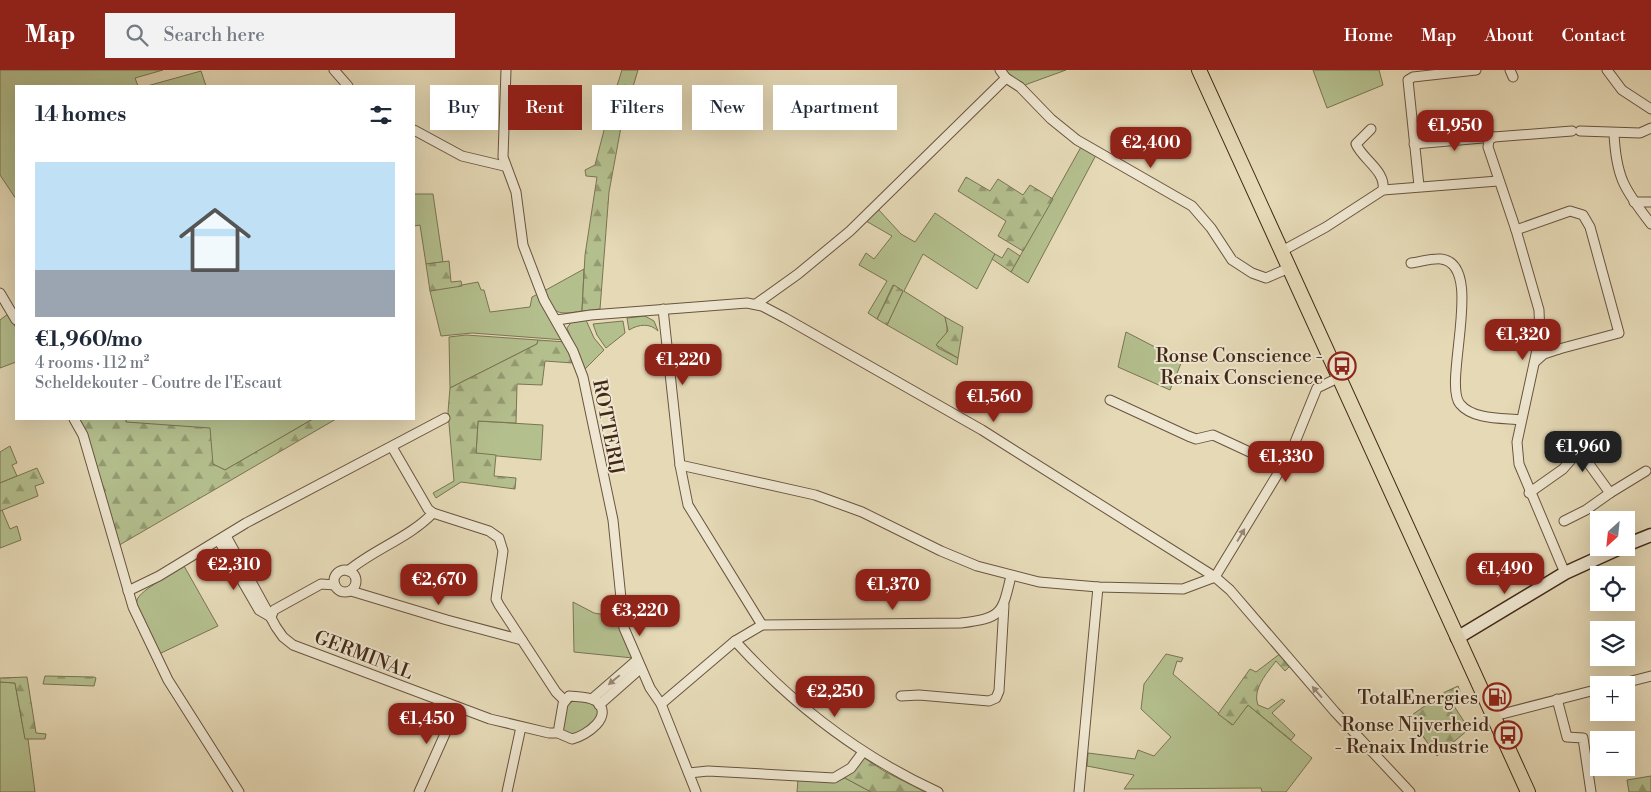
<!DOCTYPE html>
<meta charset="utf-8">
<style>
body{margin:0;font-family:"Libre Bodoni",serif;background:#f2f2f3;color:#1f2937;height:100vh;display:flex;flex-direction:column;font-size:19px;white-space:nowrap}
*{box-sizing:border-box;margin:0}
p{font-size:16px;color:#747a83}
.icon{flex:none;width:28px;height:28px;fill:none;stroke:currentColor;stroke-width:2;stroke-linecap:round;stroke-linejoin:round}
.map{position:relative;flex:1;overflow:hidden}
.drawer{position:absolute;left:15px;top:15px;width:400px;height:335px;display:flex;flex-direction:column;background:#fff;border-radius:0px;box-shadow:0 5px 20px #0002}
.drawer>*{flex:none}
.hud{position:absolute;left:430px;top:15px;width:475px;height:45px;display:flex;gap:10px}
.needle{width:32px;rotate:207deg}
.buttons{position:absolute;left:1590px;top:441px;display:grid;gap:10px}
.buttons a{display:grid;place-items:center;width:45px;height:45px;border-radius:0px;background:#fff;box-shadow:0 5px 20px #0002;font-size:25px}
.price{position:absolute;translate:-50% -42px;padding:0 11px;border-radius:10px;background:#8f2418;color:#fff;font-size:16px;line-height:32px;filter:drop-shadow(0 1px 2px #0008)}
.price::after{content:'';position:absolute;left:50%;top:30px;width:15px;height:11px;margin-left:-8px;background:inherit;clip-path:polygon(0 0,100% 0,50% 100%)}
.price.active{background:#222;color:#fff}
ul{padding:0;list-style:none}
li{display:grid;align-content:center;gap:10px;height:265px;padding:0 20px}
li+li{border-top:1px solid #e0e1e3}
li span{display:grid;place-items:center;height:155px;border-radius:0px;color:#555}
li>.icon{margin-inline-start:auto}
span .icon{width:90px;height:90px;fill:#fffc;stroke-width:1}
li b{font-size:21px}
h2{display:flex;justify-content:space-between;align-items:center;height:60px;padding:0 20px;font-size:21px}
.chip{padding:0 18px;border-radius:0px;background:#fff;box-shadow:0 5px 20px #0002;font-size:18px;line-height:45px}
.chip.active{background:#8f2418;color:#fff}
header{display:flex;align-items:center;gap:30px;box-sizing:border-box;height:70px;padding:0 25px;background:#8f2418;color:#fff}
header strong{font-size:24px}
nav{display:flex;gap:28px;margin-inline-start:auto;font-size:18px}
.search{width:350px;height:45px;background:#f2f2f3;display:flex;align-items:center;gap:12px;box-sizing:border-box;padding:0 18px;border-radius:0px;color:#747a83;font-size:19px}
.map>svg:first-child{display:block}
.green{fill:#b4bf8e;stroke:#7a7452}
.forest{fill:url(#forest-firs);stroke:#7a7452}
.lines{fill:none;stroke-linecap:round;stroke-linejoin:round}
.street-casing{stroke:#6a543f;stroke-width:11}
.secondary-casing{stroke:#412817;stroke-width:15}
.primary-casing{stroke:#412817;stroke-width:16}
.street{stroke:#eee6d0;stroke-width:9}
.secondary{stroke:#eee6d0;stroke-width:12}
.primary{stroke:#e5d9b6;stroke-width:14}
.oneway{fill:#988774}
.labels{text-anchor:middle;stroke-width:4;stroke-linejoin:round;paint-order:stroke}
.poi-label{font-size:19px;fill:#412817;stroke:#eee6d0;text-anchor:end}
.street-label{font-size:19px;fill:#412817;stroke:#eee6d0}
</style>
<header>
<strong>Map</strong>
<div class="search"><svg class="icon" aria-label="search" viewBox="0 0 24 24"><circle cx="10" cy="10" r="6"/><path d="M15 15l6 6"/></svg>Search here</div>
<nav><a>Home</a><a>Map</a><a>About</a><a>Contact</a></nav>
</header>
<div class="map">
<svg width="1651" height="722" viewBox="0 0 1651 722">
<defs>
<pattern id="forest-firs" width="22" height="20" patternUnits="userSpaceOnUse" patternTransform="scale(1.25)"><rect width="22" height="20" fill="#b4bf8e"/><path d="M5 1l3.5 6h-7zM16 11l3.5 6h-7z" fill="#949b73"/></pattern>
</defs>
<rect width="100%" height="100%" fill="#e5d9b6"/>
<filter id="stains"><feTurbulence type="fractalNoise" baseFrequency=".004" numOctaves="4"/><feColorMatrix values="0 0 0 0 .2 0 0 0 0 .09 0 0 0 0 .02 0 0 0 .5 -.17"/></filter>
<radialGradient id="worn" r=".72"><stop offset=".6" stop-color="#630" stop-opacity="0"/><stop offset="1" stop-color="#630" stop-opacity=".3"/></radialGradient>
<g class="green">
<polygon points="0,0 163,0 135,8 138,16 16,16 16,129 0,105"/>
<polygon points="1005,0 1066,0 1022,16"/>
<polygon points="1313,0 1379,0 1383,15 1327,38"/>
<polygon points="201,1 206,16 147,16"/>
<polygon points="1081,77 1096,85 1028,213 1011,202"/>
<polygon points="414,124 433,124 443,192 426,194 420,155 414,156"/>
<path d="M878,139L901,164L915,172L935,143L995,184L977,219L923,184L904,221L945,247C948,259 949,265 938,272V278L958,288L957,295L887,255L903,221L893,215L877,249L868,243L887,211L859,195L866,183L874,189L892,166L866,151Z"/>
<path d="M584,199L582,241C557,245 554,245 544,221Z"/>
<polygon points="478,212 481,220 484,220 490,242 530,237 532,227 538,224 565,270 472,263 441,266 430,221"/>
<polygon points="8,244 16,258 16,292 0,298 0,250"/>
<path d="M645,246L654,251L658,261C650,253 639,254 629,260L627,248Z"/>
<polygon points="586,250 594,268 604,280 584,300 567,258 572,251"/>
<polygon points="623,251 625,263 606,278 597,265 593,254"/>
<polygon points="1126,262 1182,291 1170,320 1118,297"/>
<polygon points="466,265 538,270 537,274 450,318 449,267"/>
<polygon points="126,349 313,349 225,400 126,352"/>
<polygon points="478,351 543,355 541,390 476,384"/>
<polygon points="10,376 17,393 12,395 17,406 0,413 0,382"/>
<polygon points="2,440 10,459 17,456 21,470 0,478 0,441"/>
<path d="M184,496L218,556L159,584C154,573 134,541 137,530C140,520 174,503 184,496Z"/>
<polygon points="573,532 594,543 618,547 625,572 633,588 574,582"/>
<polygon points="1166,584 1183,588 1181,592 1177,591 1173,604 1232,655 1248,635 1312,688 1286,722 1262,722 1261,718 1124,719 1134,705 1087,696 1088,683 1135,689 1138,680 1154,686 1171,667 1141,639 1144,614"/>
<polygon points="0,612 15,613 25,668 28,669 35,722 0,722"/>
<path d="M574,630C579,631 586,631 590,632C613,640 581,674 564,661L562,655L567,636Z"/>
<polygon points="845,708 871,722 797,722 798,709 838,711"/>
</g>
<g class="forest">
<polygon points="622,0 638,0 621,57 609,122 600,239 582,241 585,185 597,107 586,106 585,100 595,95 609,41"/>
<polygon points="966,107 990,121 998,109 1023,125 1030,115 1053,129 1023,181 998,166 1006,151 958,121"/>
<polygon points="1008,178 1020,186 1011,202 992,189 995,184 1002,188"/>
<polygon points="449,191 451,212 461,211 462,216 430,221 426,194"/>
<polygon points="894,215 903,221 887,255 877,249"/>
<polygon points="945,247 963,257 958,288 936,275 948,261"/>
<polygon points="538,270 566,272 573,293 545,291 542,315 517,314 516,353 478,351 476,383 496,385 494,406 516,408 515,419 461,412 436,428 433,423 454,411 448,342 450,318 537,274"/>
<polygon points="77,349 126,349 126,352 210,358 213,394 225,400 313,349 336,349 116,477"/>
<polygon points="37,398 44,413 35,416 38,426 0,441 0,413"/>
<path d="M1281,583L1290,596L1285,601L1276,591C1267,603 1252,619 1258,635L1268,639L1282,629L1285,631L1272,643L1295,665L1291,670L1248,635L1233,655L1218,644L1250,599L1256,602Z"/>
<polygon points="45,606 94,607 96,608 94,616 43,614"/>
<polygon points="27,607 36,663 46,664 45,669 25,669 15,613 0,612 0,608"/>
<polygon points="1458,616 1460,621 1452,633 1469,659 1437,686 1409,647 1445,622"/>
<polygon points="863,687 884,701 925,722 871,722 845,708"/>
<polygon points="1651,706 1651,722 1629,722 1627,710"/>
</g>
<g class="lines">
<g class="street-casing">
<g id="street">
<polyline points="334,0 348,16"/>
<polyline points="506,0 503,87 516,122 523,175 544,230 573,281 583,307 613,450 624,558 650,618 661,634 696,722"/>
<polyline points="1000,0 1006,8 1020,17 1051,49 1077,70 1192,136 1211,158 1232,190 1252,203 1266,208 1289,198"/>
<polyline points="1510,0 1513,7"/>
<polyline points="1607,0 1622,20 1651,39"/>
<path d="M1371,59L1356,74C1363,90 1386,101 1383,120"/>
<polyline points="414,60 462,86 504,96"/>
<polyline points="1580,61 1640,63 1651,58"/>
<path d="M1614,63C1616,107 1624,119 1651,154"/>
<polyline points="1414,74 1494,67"/>
<polyline points="1419,116 1408,10 1413,7 1476,0"/>
<polyline points="1634,132 1651,132"/>
<polyline points="1516,160 1570,141 1583,145 1590,157 1619,263 1559,279 1549,275 1540,266"/>
<polyline points="1282,181 1326,157 1383,120 1498,111"/>
<path d="M1411,193C1420,192 1432,188 1441,189C1486,194 1442,313 1460,334C1473,350 1503,348 1521,350"/>
<polyline points="0,223 16,250"/>
<polyline points="756,234 798,204 850,161 1006,8"/>
<polyline points="663,239 680,395 688,435 762,555"/>
<polyline points="557,250 591,245 747,233 762,236 785,248 982,360 1215,507 1230,520 1335,642 1410,722"/>
<polyline points="1535,292 1544,284 1559,279"/>
<polyline points="1110,330 1188,366 1196,369 1213,365 1282,397"/>
<polyline points="74,349 83,365 133,537 168,610 239,722"/>
<polyline points="392,377 428,439 433,443 489,461 499,468 503,481 496,529 499,535 556,622 565,631"/>
<polyline points="680,395 815,425 862,442 941,481 977,496 1039,512 1098,517 1183,519 1215,507"/>
<polyline points="1529,423 1563,399 1577,383 1581,383 1610,423 1586,440 1564,451"/>
<polyline points="1610,423 1646,401"/>
<path d="M226,466L276,557L283,567L293,575L490,649L549,663H558L572,669C586,666 615,646 596,631C588,626 577,627 569,626L563,634L558,663"/>
<polyline points="219,471 259,540 271,547"/>
<circle cx="345" cy="511" r="11"/>
<path d="M348,501C374,479 409,468 433,443"/>
<polyline points="1565,503 1519,394 1517,372 1540,266 1539,240 1516,160 1488,77 1489,70 1494,67 1572,61"/>
<polyline points="1215,507 1291,382 1317,318 1340,307"/>
<polyline points="128,521 159,506 246,453 445,348"/>
<polyline points="351,521 447,550 522,570"/>
<polyline points="271,547 274,540 321,514 335,515"/>
<path d="M735,571C793,635 859,686 938,722"/>
<polyline points="1616,615 1651,606"/>
<polyline points="901,626 919,625 989,631 996,628 999,621 1004,535"/>
<polyline points="592,629 637,590"/>
<polyline points="1557,629 1567,667 1583,668 1591,722"/>
<path d="M661,634L735,571L762,555L961,553C1002,548 1002,544 1011,506"/>
<polyline points="599,635 641,598"/>
<polyline points="1494,646 1599,619"/>
<polyline points="689,703 708,701 834,708 851,698 863,682"/>
<polyline points="419,722 457,637"/>
<polyline points="507,722 521,657"/>
<polyline points="1079,722 1098,517"/>
</g>
</g>
<g class="secondary-casing">
<g id="secondary">
<polyline points="1626,475 1651,465"/>
<polyline points="1457,568 1565,503 1620,478"/>
</g>
</g>
<g class="primary-casing">
<polyline id="primary" points="1199,0 1528,722"/>
</g>
<use href="#street" class="street"/>
<use href="#secondary" class="secondary"/>
<use href="#primary" class="primary"/>
</g>
<defs><path id="oneway-solid" d="M-6-.8H1V-3.2L6.5 0L1 3.2V.8H-6Z" transform="scale(1.25)"/></defs>
<g class="oneway">
<use href="#oneway-solid" transform="translate(1241 465) rotate(-59)"/>
<use href="#oneway-solid" transform="translate(614 610) rotate(140)"/>
<use href="#oneway-solid" transform="translate(1317 622) rotate(-131)"/>
</g>
<defs>
<g id="bus-ring" transform="scale(1.4375)"><circle r="9.5" fill="#eee6d0" stroke="#8f2418" stroke-width="1.5"/><path d="M-5-6H5V4H4V6H2V4H-2V6H-4V4H-5ZM-3.5-4V0h7V-4ZM-3.5 1.2v1.5H-2V1.2ZM2 1.2v1.5H3.5V1.2Z" fill="#8f2418"/></g>
<g id="fuel-ring" transform="scale(1.4375)"><circle r="9.5" fill="#eee6d0" stroke="#8f2418" stroke-width="1.5"/><path d="M-5.5-6h7V0h2V4h1.3V-2.5L3-4.5l.8-.8L6-3V5H2.5V1h-1V6h-7ZM-4.2-4.7v3.2H.2V-4.7Z" fill="#8f2418"/></g>
</defs>
<g fill-rule="evenodd">
<use href="#bus-ring" x="1342" y="296"/>
<use href="#fuel-ring" x="1497" y="627"/>
<use href="#bus-ring" x="1508" y="665"/>
</g>
<g class="labels">
<g class="poi-label">
<text x="1323" y="292">Ronse Conscience -<tspan x="1323" dy="22">Renaix Conscience</tspan></text>
<text x="1478" y="634">TotalEnergies</text>
<text x="1489" y="661">Ronse Nijverheid<tspan x="1489" dy="22">- Renaix Industrie</tspan></text>
</g>
<g class="street-label">
<text transform="translate(609 357) rotate(79)" y="7">ROTTERIJ</text>
<text transform="translate(364 584) rotate(21)" y="7">GERMINAL</text>
</g>
</g>
<rect width="100%" height="100%" filter="url(#stains)"/>
<rect width="100%" height="100%" fill="url(#worn)"/>
</svg>
<div class="buttons">
<a><svg class="needle" viewBox="-14 -14 28 28"><path d="M0-13l5 13h-10z" fill="#e53935"/><path d="M0 13l5-13h-10z" fill="#747a83"/></svg></a>
<a><svg class="icon" aria-label="locate" viewBox="0 0 24 24"><circle cx="12" cy="12" r="6"/><path d="M12 2v4M12 18v4M2 12h4M18 12h4"/></svg></a>
<a><svg class="icon" aria-label="layers" viewBox="0 0 24 24"><path d="M12 4l9 5-9 5-9-5zM3 14l9 5 9-5"/></svg></a>
<a>+</a>
<a>−</a>
</div>
<b class="price" style="left:1455px;top:82px">€1,950</b>
<b class="price" style="left:1151px;top:99px">€2,400</b>
<b class="price" style="left:1523px;top:291px">€1,320</b>
<b class="price" style="left:683px;top:316px">€1,220</b>
<b class="price" style="left:994px;top:353px">€1,560</b>
<b class="price active" style="left:1583px;top:403px">€1,960</b>
<b class="price" style="left:1286px;top:413px">€1,330</b>
<b class="price" style="left:234px;top:521px">€2,310</b>
<b class="price" style="left:1505px;top:525px">€1,490</b>
<b class="price" style="left:439px;top:536px">€2,670</b>
<b class="price" style="left:893px;top:541px">€1,370</b>
<b class="price" style="left:640px;top:567px">€3,220</b>
<b class="price" style="left:835px;top:648px">€2,250</b>
<b class="price" style="left:427px;top:675px">€1,450</b>
<div class="hud">
<a class="chip">Buy</a>
<a class="chip active">Rent</a>
<a class="chip">Filters</a>
<a class="chip">New</a>
<a class="chip">Apartment</a>
</div>
<section class="drawer">
<h2>14 homes<svg class="icon" aria-label="filters" viewBox="0 0 24 24"><path d="M4 7h16M4 17h16"/><circle cx="9" cy="7" r="2"/><circle cx="15" cy="17" r="2"/></svg></h2>
<ul>
<li><span style="background:linear-gradient(#bfe0f5 70%,#9aa5b1 0)"><svg class="icon" aria-label="home" viewBox="0 0 24 24"><path d="M3 11l9-7 9 7M6 9v11h12V9"/></svg></span><div><b>€1,960/mo</b><p>4 rooms · 112 m²</p><p>Scheldekouter - Coutre de l'Escaut</p></div></li>
</ul>
</section>
</div>
